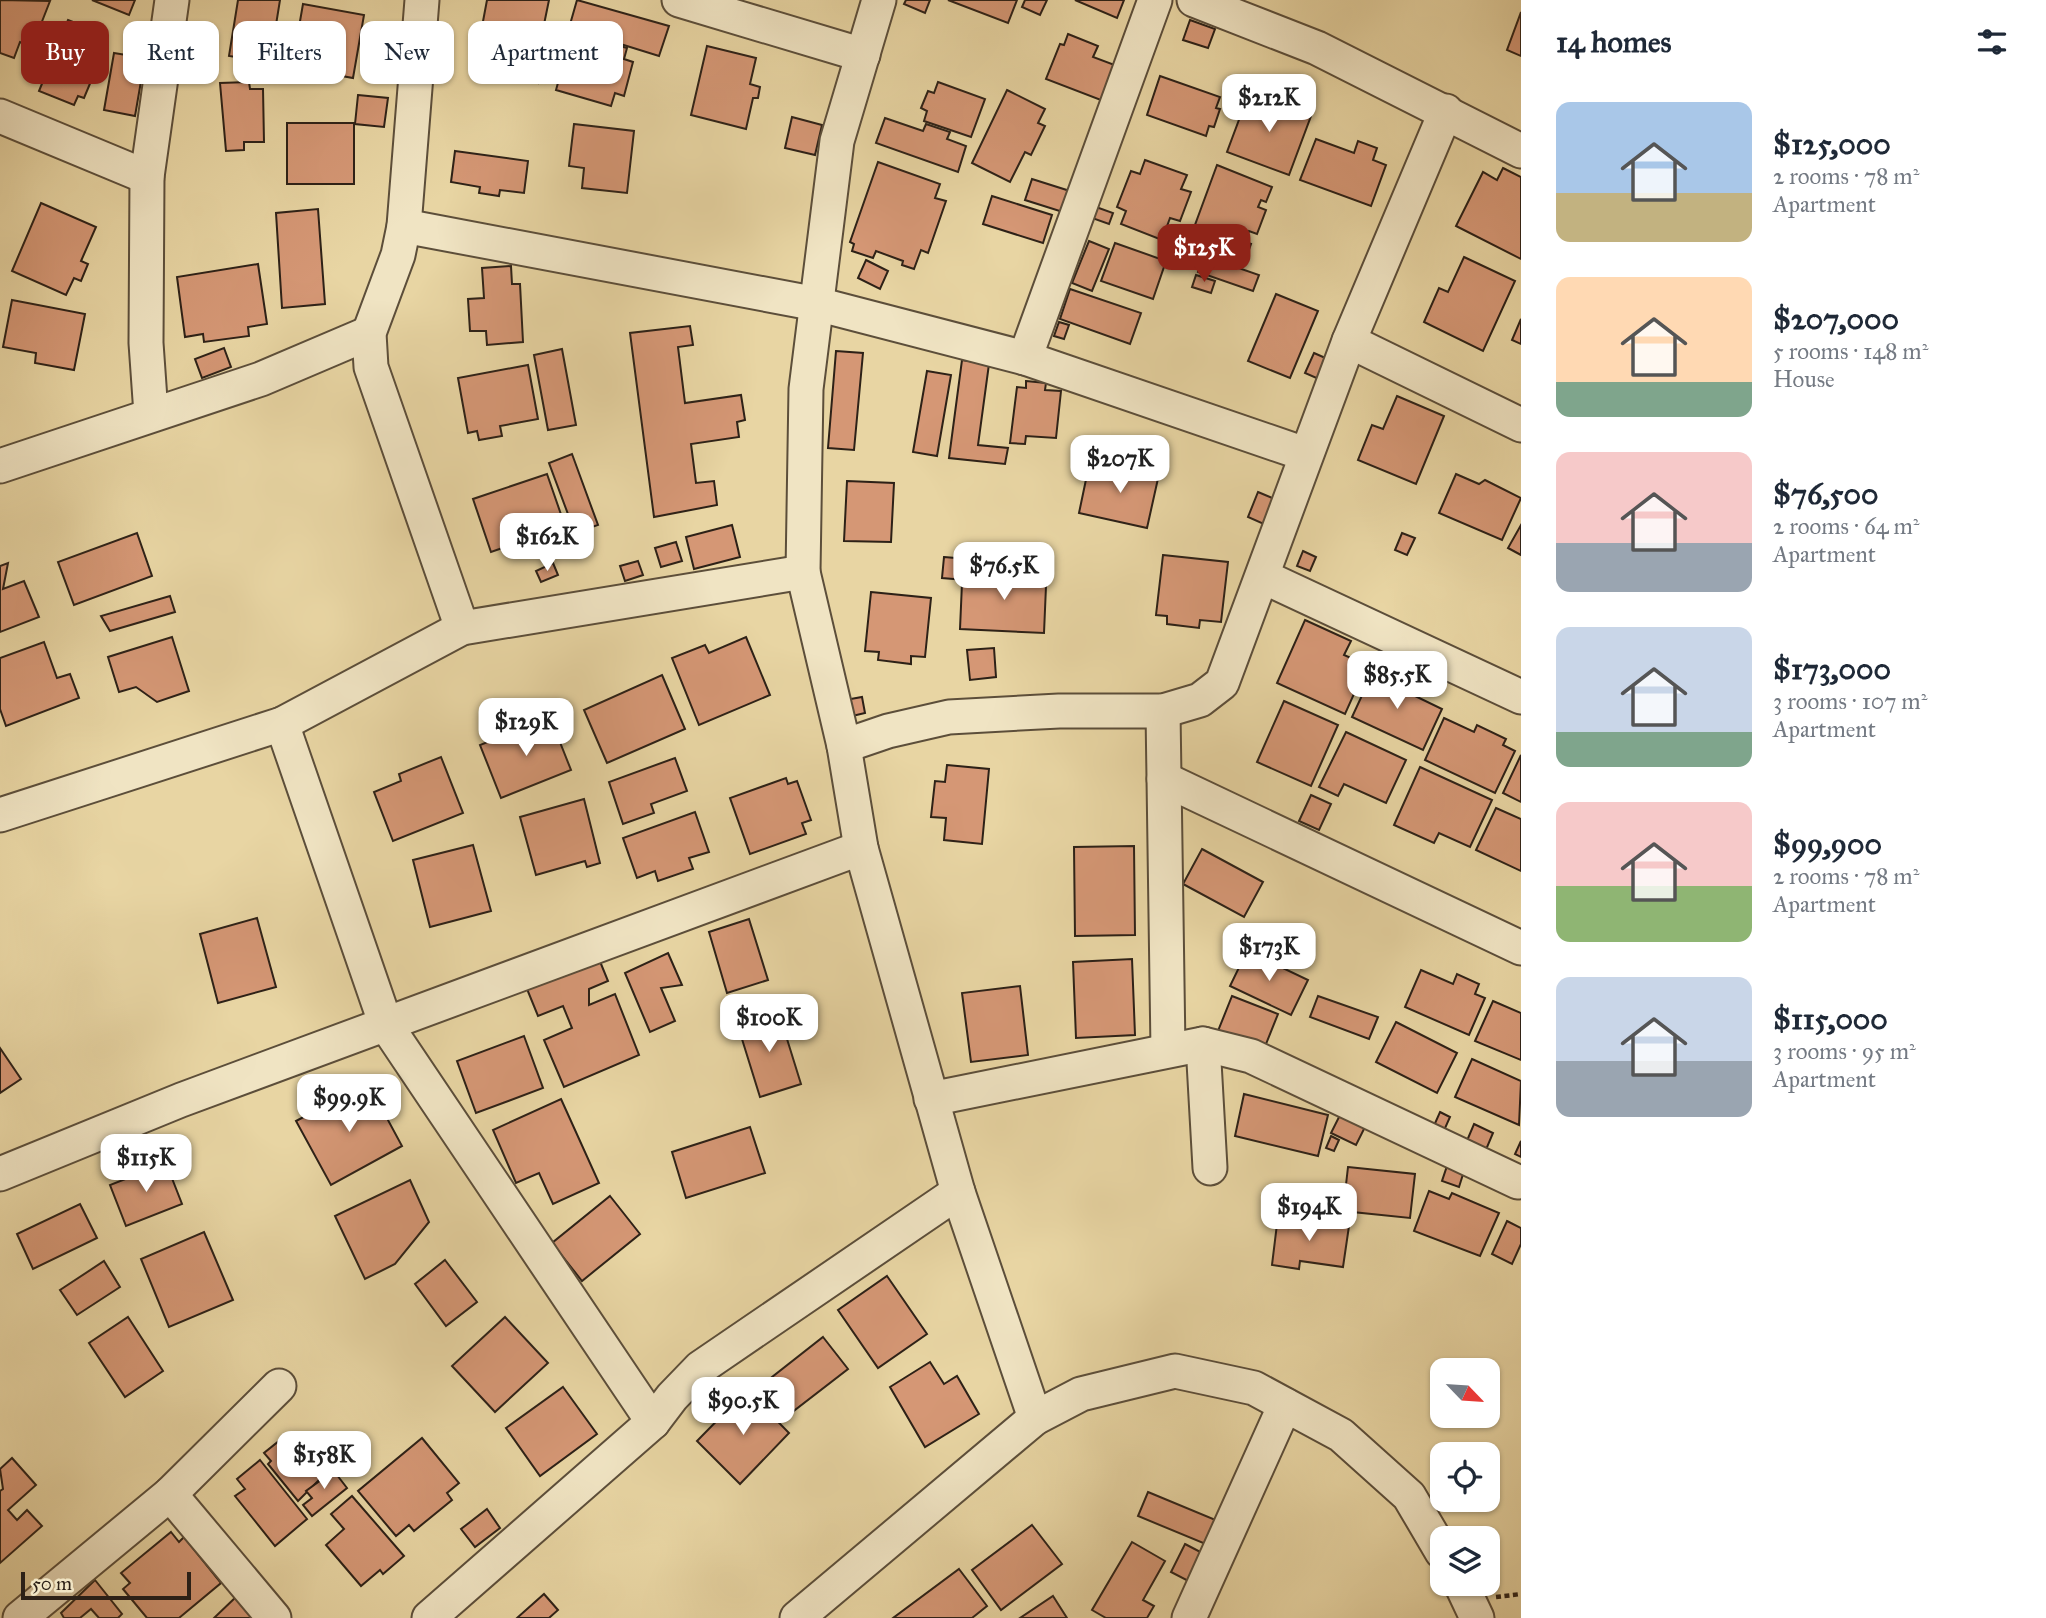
<!DOCTYPE html>
<meta charset="utf-8">
<style>
body{margin:0;font-family:"IM FELL Great Primer",serif;background:#f6f6f7;color:#1f2937;height:100vh;display:flex;flex-direction:column;font-size:26px;white-space:nowrap}
*{box-sizing:border-box;margin:0}
p{font-size:23px;color:#747a83}
.icon{flex:none;width:38px;height:38px;fill:none;stroke:currentColor;stroke-width:2;stroke-linecap:round;stroke-linejoin:round}
.map{position:relative;flex:1;overflow:hidden}
.side{display:flex;flex-direction:column;background:#fff;width:525px}
.side>*{flex:none}
.hud{position:absolute;left:21px;top:21px;width:665px;height:63px;display:flex;gap:14px}
.needle{width:46px;rotate:115deg}
.tools{position:absolute;left:1430px;top:1358px;display:grid;gap:14px}
.tools a{display:grid;place-items:center;width:70px;height:70px;border-radius:14px;background:#fff;box-shadow:0 2px 5px #0004;font-size:35px}
.scale{position:absolute;left:21px;bottom:18px;width:170px;box-sizing:border-box;padding-left:7px;border:4px solid #2d2117;border-top:0;font-size:19px;line-height:24px;white-space:nowrap;color:#2d2117;-webkit-text-stroke:5px #f0e4c3;paint-order:stroke}
.price{position:absolute;translate:-50% -60px;padding:0 16px;border-radius:14px;background:#fff;color:#222;font-size:23px;line-height:46px;filter:drop-shadow(0 2px 4px #0008)}
.price::after{content:'';position:absolute;left:50%;top:42px;width:21px;height:16px;margin-left:-10px;background:inherit;clip-path:polygon(0 0,100% 0,50% 100%)}
.price.current{background:#8f2418;color:#fff}
ul{padding:0;list-style:none}
li{display:flex;align-items:center;gap:21px;height:175px;padding:0 35px}
li span{display:grid;place-items:center;flex:none;width:196px;height:140px;border-radius:14px;color:#555}
li>.icon{margin-inline-start:auto}
span .icon{width:84px;height:84px;fill:#fffc;stroke-width:1}
li b{font-size:30px}
h2{display:flex;justify-content:space-between;align-items:center;height:84px;padding:0 35px;font-size:30px}
.chip{padding:0 24px;border-radius:14px;background:#fff;box-shadow:0 2px 5px #0004;font-size:24px;line-height:63px}
.chip.current{background:#8f2418;color:#fff}
main{display:flex;flex:1;min-height:0}
.map>svg:first-child{display:block}
.building{fill:#d59775;stroke:#2d2117;stroke-width:2}
.lines{fill:none;stroke-linecap:round;stroke-linejoin:round}
.minor-casing{stroke:#5c4e3a;stroke-width:37}
.path{stroke:#2d2117;stroke-width:4.5;stroke-dasharray:5 3.5;stroke-linecap:butt}
.minor{stroke:#f0e4c3;stroke-width:33}
</style>
<main>
<div class="map">
<svg width="1521" height="1618" viewBox="0 0 1521 1618">
<rect width="100%" height="100%" fill="#e8d5a3"/>
<filter id="stains"><feTurbulence type="fractalNoise" baseFrequency=".00286" numOctaves="4"/><feColorMatrix values="0 0 0 0 .2 0 0 0 0 .09 0 0 0 0 .02 0 0 0 .5 -.17"/></filter>
<radialGradient id="worn" r=".72"><stop offset=".6" stop-color="#630" stop-opacity="0"/><stop offset="1" stop-color="#630" stop-opacity=".3"/></radialGradient>
<g class="building">
<polygon points="0,0 50,1 32,47 20,42 14,58 0,53"/>
<polygon points="92,0 135,0 129,15"/>
<polygon points="238,0 280,0 270,62 229,56"/>
<polygon points="487,0 549,0 540,44 481,32"/>
<polygon points="577,0 669,26 659,56 569,28"/>
<polygon points="906,0 930,0 925,13 904,4"/>
<polygon points="948,0 1017,0 1008,23"/>
<polygon points="1025,0 1047,0 1040,15 1022,7"/>
<polygon points="1075,0 1124,0 1117,18"/>
<polygon points="303,4 364,15 353,78 292,67"/>
<polygon points="1521,12 1521,56 1507,50"/>
<polygon points="68,20 103,34 88,72 94,74 84,98 78,96 74,105 39,91"/>
<polygon points="1190,20 1215,29 1208,48 1183,40"/>
<polygon points="572,32 627,48 624,59 633,62 624,96 615,93 611,106 556,90"/>
<polygon points="1068,34 1098,46 1093,57 1120,67 1106,102 1046,79 1060,44 1064,45"/>
<polygon points="707,46 756,58 750,84 760,87 758,98 753,98 746,129 691,115"/>
<polygon points="517,47 544,52 538,83 494,75 498,56 515,59"/>
<polygon points="114,53 145,58 135,116 104,110"/>
<polygon points="1160,76 1220,97 1216,108 1220,109 1214,127 1209,126 1206,136 1147,115"/>
<polygon points="249,82 250,89 263,89 264,142 244,142 244,150 226,151 220,83"/>
<polygon points="938,82 985,99 971,137 924,121 927,111 921,108 928,91 934,93"/>
<polygon points="1007,90 1045,109 1038,123 1045,126 1031,155 1025,152 1010,182 972,163"/>
<polygon points="1249,93 1311,116 1289,175 1227,152"/>
<polygon points="358,95 388,98 384,127 355,124"/>
<polygon points="792,117 822,125 815,155 785,148"/>
<polygon points="885,118 923,131 926,124 950,132 947,139 966,146 958,172 876,143"/>
<rect x="287" y="123" width="67" height="61"/>
<polygon points="574,124 634,131 627,193 582,188 584,168 569,166"/>
<polygon points="1316,139 1354,153 1358,141 1377,148 1373,160 1386,165 1371,206 1300,180"/>
<polygon points="455,151 528,161 524,193 500,190 499,196 479,193 480,187 451,182"/>
<polygon points="1145,160 1187,175 1181,189 1191,192 1180,221 1170,218 1162,240 1121,224 1126,211 1117,207 1131,171 1140,174"/>
<polygon points="878,162 940,184 935,198 946,201 928,253 921,250 914,269 902,265 903,261 876,251 873,258 852,251 854,244 850,242"/>
<polygon points="1217,165 1272,187 1266,202 1261,200 1258,207 1266,210 1257,234 1249,231 1245,242 1251,244 1245,261 1239,259 1238,263 1188,244"/>
<polygon points="1503,168 1521,177 1521,259 1456,226 1483,172 1497,180"/>
<polygon points="1032,179 1073,192 1066,213 1025,200"/>
<polygon points="992,196 1052,215 1043,243 983,224"/>
<polygon points="41,203 96,227 81,261 88,264 81,281 74,278 66,295 12,271"/>
<polygon points="1096,207 1113,213 1109,224 1092,218"/>
<polygon points="318,209 325,304 282,308 276,213"/>
<polygon points="1089,241 1109,249 1092,291 1072,283"/>
<polygon points="1115,243 1166,261 1153,299 1101,281"/>
<polygon points="1204,256 1259,275 1253,291 1198,272"/>
<polygon points="1464,257 1515,281 1483,351 1424,322 1439,288 1448,292"/>
<polygon points="866,260 888,271 880,289 858,278"/>
<polygon points="258,264 267,324 248,327 249,336 204,342 203,334 185,337 177,277"/>
<polygon points="511,266 512,284 520,284 523,342 487,345 486,331 470,331 468,299 484,298 482,268"/>
<polygon points="1196,275 1215,281 1211,293 1192,287"/>
<polygon points="1070,289 1141,313 1130,344 1060,319"/>
<polygon points="1276,294 1318,311 1290,378 1248,361"/>
<polygon points="12,300 85,314 74,370 35,363 36,353 3,347"/>
<polygon points="1521,319 1521,344 1512,340"/>
<polygon points="1059,322 1069,325 1064,339 1054,336"/>
<polygon points="690,326 693,345 678,347 685,403 741,395 745,420 737,422 739,437 691,444 696,483 714,481 717,505 654,517 630,333"/>
<polygon points="224,348 231,367 202,378 195,359"/>
<polygon points="562,349 576,425 548,430 534,355"/>
<polygon points="836,351 863,353 854,450 828,448"/>
<polygon points="1314,353 1330,360 1321,380 1305,373"/>
<polygon points="962,360 989,364 978,445 1008,448 1005,464 949,458"/>
<polygon points="528,365 538,419 500,426 502,436 479,440 477,431 468,433 458,378"/>
<polygon points="927,371 951,375 937,456 913,452"/>
<polygon points="1026,381 1046,383 1045,390 1061,391 1056,438 1026,436 1025,444 1010,443 1017,387 1026,388"/>
<polygon points="1397,396 1444,416 1416,484 1358,460 1372,425 1383,429"/>
<polygon points="572,454 598,525 575,533 549,463"/>
<polygon points="1113,464 1159,474 1147,528 1079,513 1088,470 1111,474"/>
<polygon points="547,474 565,526 491,552 473,499"/>
<polygon points="1456,474 1479,484 1485,480 1521,498 1502,540 1439,513"/>
<polygon points="847,481 894,483 891,542 844,541"/>
<polygon points="1258,492 1277,500 1266,525 1248,517"/>
<polygon points="732,525 740,557 694,569 686,537"/>
<polygon points="1521,525 1521,555 1508,548"/>
<polygon points="137,533 152,576 74,605 58,562"/>
<polygon points="1402,533 1415,538 1407,555 1395,550"/>
<polygon points="676,542 682,561 661,567 655,548"/>
<polygon points="1303,551 1316,557 1310,571 1297,566"/>
<polygon points="1163,555 1228,562 1221,622 1200,620 1199,628 1167,624 1167,616 1156,615"/>
<polygon points="944,557 967,559 965,580 942,578"/>
<polygon points="638,561 643,575 625,581 620,566"/>
<polygon points="8,563 3,589 24,581 39,617 0,632 0,566"/>
<polygon points="553,563 558,575 541,582 536,571"/>
<polygon points="978,568 1034,570 1033,586 1046,586 1044,633 960,629 962,583 977,584"/>
<polygon points="871,592 931,598 925,657 911,656 911,664 878,660 879,652 865,651"/>
<polygon points="170,596 175,612 110,631 101,616"/>
<polygon points="1305,620 1351,641 1344,655 1367,665 1345,714 1277,683"/>
<polygon points="172,637 189,691 157,702 136,687 119,692 108,657"/>
<polygon points="746,637 770,695 699,725 672,658 705,645 709,653"/>
<polygon points="1393,640 1410,648 1400,669 1383,661"/>
<polygon points="44,642 57,678 70,674 79,698 6,726 0,709 0,658"/>
<polygon points="994,648 996,677 970,680 967,650"/>
<polygon points="662,675 685,729 607,763 584,710"/>
<polygon points="1391,675 1417,687 1413,695 1442,709 1423,750 1352,717 1371,676 1387,683"/>
<polygon points="862,697 865,713 848,717 845,700"/>
<polygon points="1284,701 1338,725 1311,786 1257,762"/>
<polygon points="550,717 571,770 501,798 480,745"/>
<polygon points="1444,718 1474,732 1477,725 1506,739 1503,745 1515,751 1495,793 1425,760"/>
<polygon points="1346,732 1406,760 1386,803 1344,784 1338,796 1319,787"/>
<polygon points="1521,755 1521,802 1503,793"/>
<polygon points="441,757 463,813 393,841 374,792 401,781 399,774"/>
<polygon points="675,758 687,791 651,804 654,813 623,824 609,782"/>
<polygon points="947,765 989,769 982,844 944,840 946,818 931,817 935,781 945,782"/>
<polygon points="1420,767 1492,800 1470,847 1439,833 1434,843 1394,825"/>
<polygon points="786,778 788,784 797,781 811,820 802,823 806,834 750,854 730,798"/>
<polygon points="1311,795 1331,804 1319,830 1299,821"/>
<polygon points="584,799 600,863 587,867 585,861 536,875 520,817"/>
<polygon points="1496,808 1521,819 1521,871 1476,850"/>
<polygon points="695,812 709,852 689,858 693,869 658,881 655,871 637,878 623,838"/>
<polygon points="473,845 491,911 430,927 413,860"/>
<polygon points="1134,846 1135,935 1075,936 1074,847"/>
<polygon points="1202,849 1263,882 1244,917 1183,884"/>
<polygon points="257,918 276,987 218,1003 200,934"/>
<polygon points="749,919 768,980 727,993 709,932"/>
<polygon points="1247,951 1308,980 1291,1015 1230,986"/>
<polygon points="668,953 682,985 661,988 675,1021 650,1032 625,973"/>
<polygon points="599,959 608,981 589,989 589,1005 615,994 639,1055 564,1087 544,1040 572,1028 563,1006 538,1016 527,989"/>
<polygon points="1132,959 1135,1035 1076,1038 1073,962"/>
<polygon points="1421,970 1453,984 1457,974 1479,984 1475,994 1485,998 1469,1035 1405,1007"/>
<polygon points="1020,986 1028,1055 971,1062 962,993"/>
<polygon points="1232,996 1278,1014 1264,1049 1218,1031"/>
<polygon points="1318,996 1378,1017 1369,1039 1310,1017"/>
<polygon points="1493,1001 1521,1013 1521,1060 1475,1041"/>
<polygon points="778,1010 801,1084 760,1097 737,1023"/>
<polygon points="1396,1022 1457,1053 1437,1093 1376,1062"/>
<polygon points="524,1036 543,1088 476,1113 457,1061"/>
<polygon points="0,1048 21,1079 0,1093"/>
<polygon points="1472,1059 1521,1081 1519,1125 1455,1097"/>
<polygon points="368,1083 402,1146 331,1185 296,1121"/>
<polygon points="1244,1094 1328,1115 1318,1156 1235,1136"/>
<polygon points="561,1099 599,1183 553,1204 539,1173 516,1183 493,1130"/>
<polygon points="1440,1112 1450,1117 1442,1135 1432,1130"/>
<polygon points="1341,1113 1366,1125 1356,1145 1331,1133"/>
<polygon points="1474,1124 1493,1133 1485,1152 1466,1143"/>
<polygon points="750,1127 765,1173 686,1198 672,1152"/>
<polygon points="1331,1136 1339,1140 1334,1151 1326,1148"/>
<polygon points="1521,1141 1521,1157 1515,1154"/>
<polygon points="166,1163 182,1204 126,1226 110,1185"/>
<polygon points="1448,1163 1465,1168 1459,1187 1442,1181"/>
<polygon points="1348,1167 1415,1174 1410,1218 1343,1211"/>
<polygon points="410,1180 429,1222 395,1264 365,1279 335,1216"/>
<polygon points="1429,1191 1449,1199 1452,1193 1499,1213 1480,1256 1414,1231"/>
<polygon points="610,1196 640,1234 582,1281 552,1243"/>
<polygon points="80,1204 97,1238 33,1269 17,1234"/>
<polygon points="1278,1216 1349,1226 1343,1267 1300,1261 1299,1269 1272,1265"/>
<polygon points="1507,1221 1521,1228 1521,1244 1512,1264 1492,1254"/>
<polygon points="204,1232 233,1300 169,1327 141,1259"/>
<polygon points="445,1260 477,1302 446,1326 415,1284"/>
<polygon points="104,1261 120,1287 77,1315 60,1290"/>
<polygon points="887,1276 927,1334 878,1368 838,1310"/>
<polygon points="128,1317 163,1371 125,1397 89,1343"/>
<polygon points="505,1317 548,1363 495,1412 452,1366"/>
<polygon points="823,1337 848,1369 791,1413 767,1381"/>
<polygon points="930,1362 944,1384 957,1376 979,1414 925,1447 890,1387"/>
<polygon points="563,1387 597,1434 540,1476 506,1428"/>
<polygon points="747,1390 789,1433 740,1484 697,1441"/>
<polygon points="305,1437 327,1464 317,1472 322,1477 298,1501 268,1464 271,1461 264,1453 279,1441 292,1456 296,1452 292,1447"/>
<polygon points="422,1438 459,1483 447,1493 452,1500 414,1531 409,1525 396,1536 358,1491"/>
<polygon points="12,1458 36,1485 8,1510 17,1520 27,1510 42,1526 0,1563 0,1491 3,1489 0,1469"/>
<polygon points="260,1460 307,1519 275,1546 235,1496 245,1489 237,1479"/>
<polygon points="330,1466 347,1488 312,1516 303,1505 312,1498 306,1491 325,1477 322,1472"/>
<polygon points="1148,1492 1218,1521 1208,1545 1138,1516"/>
<polygon points="352,1496 404,1556 383,1574 380,1570 361,1586 326,1545 344,1529 331,1514"/>
<polygon points="487,1509 500,1528 475,1547 461,1529"/>
<polygon points="1032,1525 1062,1564 1001,1610 972,1570"/>
<polygon points="171,1532 179,1542 184,1537 221,1583 179,1618 147,1618 123,1589 130,1583 121,1573"/>
<polygon points="1132,1542 1165,1561 1143,1600 1154,1606 1147,1618 1106,1618 1092,1610"/>
<polygon points="1185,1544 1210,1557 1196,1585 1171,1572"/>
<polygon points="959,1569 987,1606 972,1618 893,1618"/>
<polygon points="95,1580 122,1614 118,1618 99,1618 91,1609 80,1618 64,1618 61,1613"/>
<polygon points="544,1594 558,1610 549,1618 517,1618"/>
<polygon points="237,1596 258,1618 214,1618"/>
<polygon points="1053,1596 1067,1618 1020,1618"/>
</g>
<g class="lines">
<g class="minor-casing">
<g id="minor">
<polyline points="422,0 404,226 398,255 369,333 371,367 462,628"/>
<polyline points="679,0 863,55"/>
<polyline points="879,0 837,141 806,389 803,572 844,746 861,848 958,1192 1035,1418"/>
<polyline points="1194,0 1317,48 1521,151"/>
<polyline points="0,116 147,177"/>
<polyline points="404,226 817,304 1025,358 1305,454"/>
<polyline points="1349,341 1521,425"/>
<polyline points="1025,358 1155,0"/>
<polyline points="151,414 146,343 147,177 172,0"/>
<polyline points="0,466 261,379 369,333"/>
<polyline points="1264,577 1521,697"/>
<polyline points="1163,711 1168,1050"/>
<polyline points="282,724 386,1025 653,1422"/>
<polyline points="844,746 888,731 949,717 1059,711 1163,711 1200,700 1222,683 1349,341 1446,111"/>
<polyline points="1164,779 1521,948"/>
<polyline points="0,815 282,724 462,628 803,572"/>
<polyline points="1203,1044 1210,1168"/>
<polyline points="931,1099 1203,1044 1251,1056 1518,1182"/>
<polyline points="0,1174 181,1100 861,848"/>
<polyline points="170,1494 274,1618"/>
<polyline points="1461,1584 1477,1618"/>
<polyline points="20,1618 170,1494 279,1386"/>
<polyline points="429,1618 653,1422 672,1397 700,1368 958,1192"/>
<polyline points="797,1618 1035,1418 1081,1394 1175,1371 1254,1388 1341,1435 1409,1496 1442,1552"/>
<polyline points="1189,1618 1285,1405"/>
</g>
</g>
<polyline class="path" points="1496,1597 1521,1594"/>
<use href="#minor" class="minor"/>
</g>
<rect width="100%" height="100%" filter="url(#stains)"/>
<rect width="100%" height="100%" fill="url(#worn)"/>
</svg>
<div class="tools">
<a><svg class="needle" viewBox="-14 -14 28 28"><path d="M0-13l5 13h-10z" fill="#e53935"/><path d="M0 13l5-13h-10z" fill="#747a83"/></svg></a>
<a><svg class="icon" aria-label="locate" viewBox="0 0 24 24"><circle cx="12" cy="12" r="6"/><path d="M12 2v4M12 18v4M2 12h4M18 12h4"/></svg></a>
<a><svg class="icon" aria-label="layers" viewBox="0 0 24 24"><path d="M12 4l9 5-9 5-9-5zM3 14l9 5 9-5"/></svg></a>
</div>
<div class="scale">50 m</div>
<b class="price" style="left:1269px;top:134px">$212K</b>
<b class="price current" style="left:1204px;top:284px">$125K</b>
<b class="price" style="left:1120px;top:495px">$207K</b>
<b class="price" style="left:547px;top:573px">$162K</b>
<b class="price" style="left:1004px;top:602px">$76.5K</b>
<b class="price" style="left:1397px;top:711px">$85.5K</b>
<b class="price" style="left:526px;top:758px">$129K</b>
<b class="price" style="left:1269px;top:983px">$173K</b>
<b class="price" style="left:769px;top:1054px">$100K</b>
<b class="price" style="left:349px;top:1134px">$99.9K</b>
<b class="price" style="left:146px;top:1194px">$115K</b>
<b class="price" style="left:1309px;top:1243px">$194K</b>
<b class="price" style="left:743px;top:1437px">$90.5K</b>
<b class="price" style="left:324px;top:1491px">$158K</b>
<div class="hud">
<a class="chip current">Buy</a>
<a class="chip">Rent</a>
<a class="chip">Filters</a>
<a class="chip">New</a>
<a class="chip">Apartment</a>
</div>
</div>
<section class="side">
<h2>14 homes<svg class="icon" aria-label="filters" viewBox="0 0 24 24"><path d="M4 7h16M4 17h16"/><circle cx="9" cy="7" r="2"/><circle cx="15" cy="17" r="2"/></svg></h2>
<ul>
<li><span style="background:linear-gradient(#a9c7e8 65%,#c2b280 0)"><svg class="icon" aria-label="home" viewBox="0 0 24 24"><path d="M3 11l9-7 9 7M6 9v11h12V9"/></svg></span><div><b>$125,000</b><p>2 rooms · 78 m²</p><p>Apartment</p></div></li>
<li><span style="background:linear-gradient(#ffd9b3 75%,#7fa58c 0)"><svg class="icon" aria-label="home" viewBox="0 0 24 24"><path d="M3 11l9-7 9 7M6 9v11h12V9"/></svg></span><div><b>$207,000</b><p>5 rooms · 148 m²</p><p>House</p></div></li>
<li><span style="background:linear-gradient(#f6c9c9 65%,#9aa5b1 0)"><svg class="icon" aria-label="home" viewBox="0 0 24 24"><path d="M3 11l9-7 9 7M6 9v11h12V9"/></svg></span><div><b>$76,500</b><p>2 rooms · 64 m²</p><p>Apartment</p></div></li>
<li><span style="background:linear-gradient(#c9d6e8 75%,#7fa58c 0)"><svg class="icon" aria-label="home" viewBox="0 0 24 24"><path d="M3 11l9-7 9 7M6 9v11h12V9"/></svg></span><div><b>$173,000</b><p>3 rooms · 107 m²</p><p>Apartment</p></div></li>
<li><span style="background:linear-gradient(#f6c9c9 60%,#8fb573 0)"><svg class="icon" aria-label="home" viewBox="0 0 24 24"><path d="M3 11l9-7 9 7M6 9v11h12V9"/></svg></span><div><b>$99,900</b><p>2 rooms · 78 m²</p><p>Apartment</p></div></li>
<li><span style="background:linear-gradient(#c9d6e8 60%,#9aa5b1 0)"><svg class="icon" aria-label="home" viewBox="0 0 24 24"><path d="M3 11l9-7 9 7M6 9v11h12V9"/></svg></span><div><b>$115,000</b><p>3 rooms · 95 m²</p><p>Apartment</p></div></li>
</ul>
</section>
</main>
